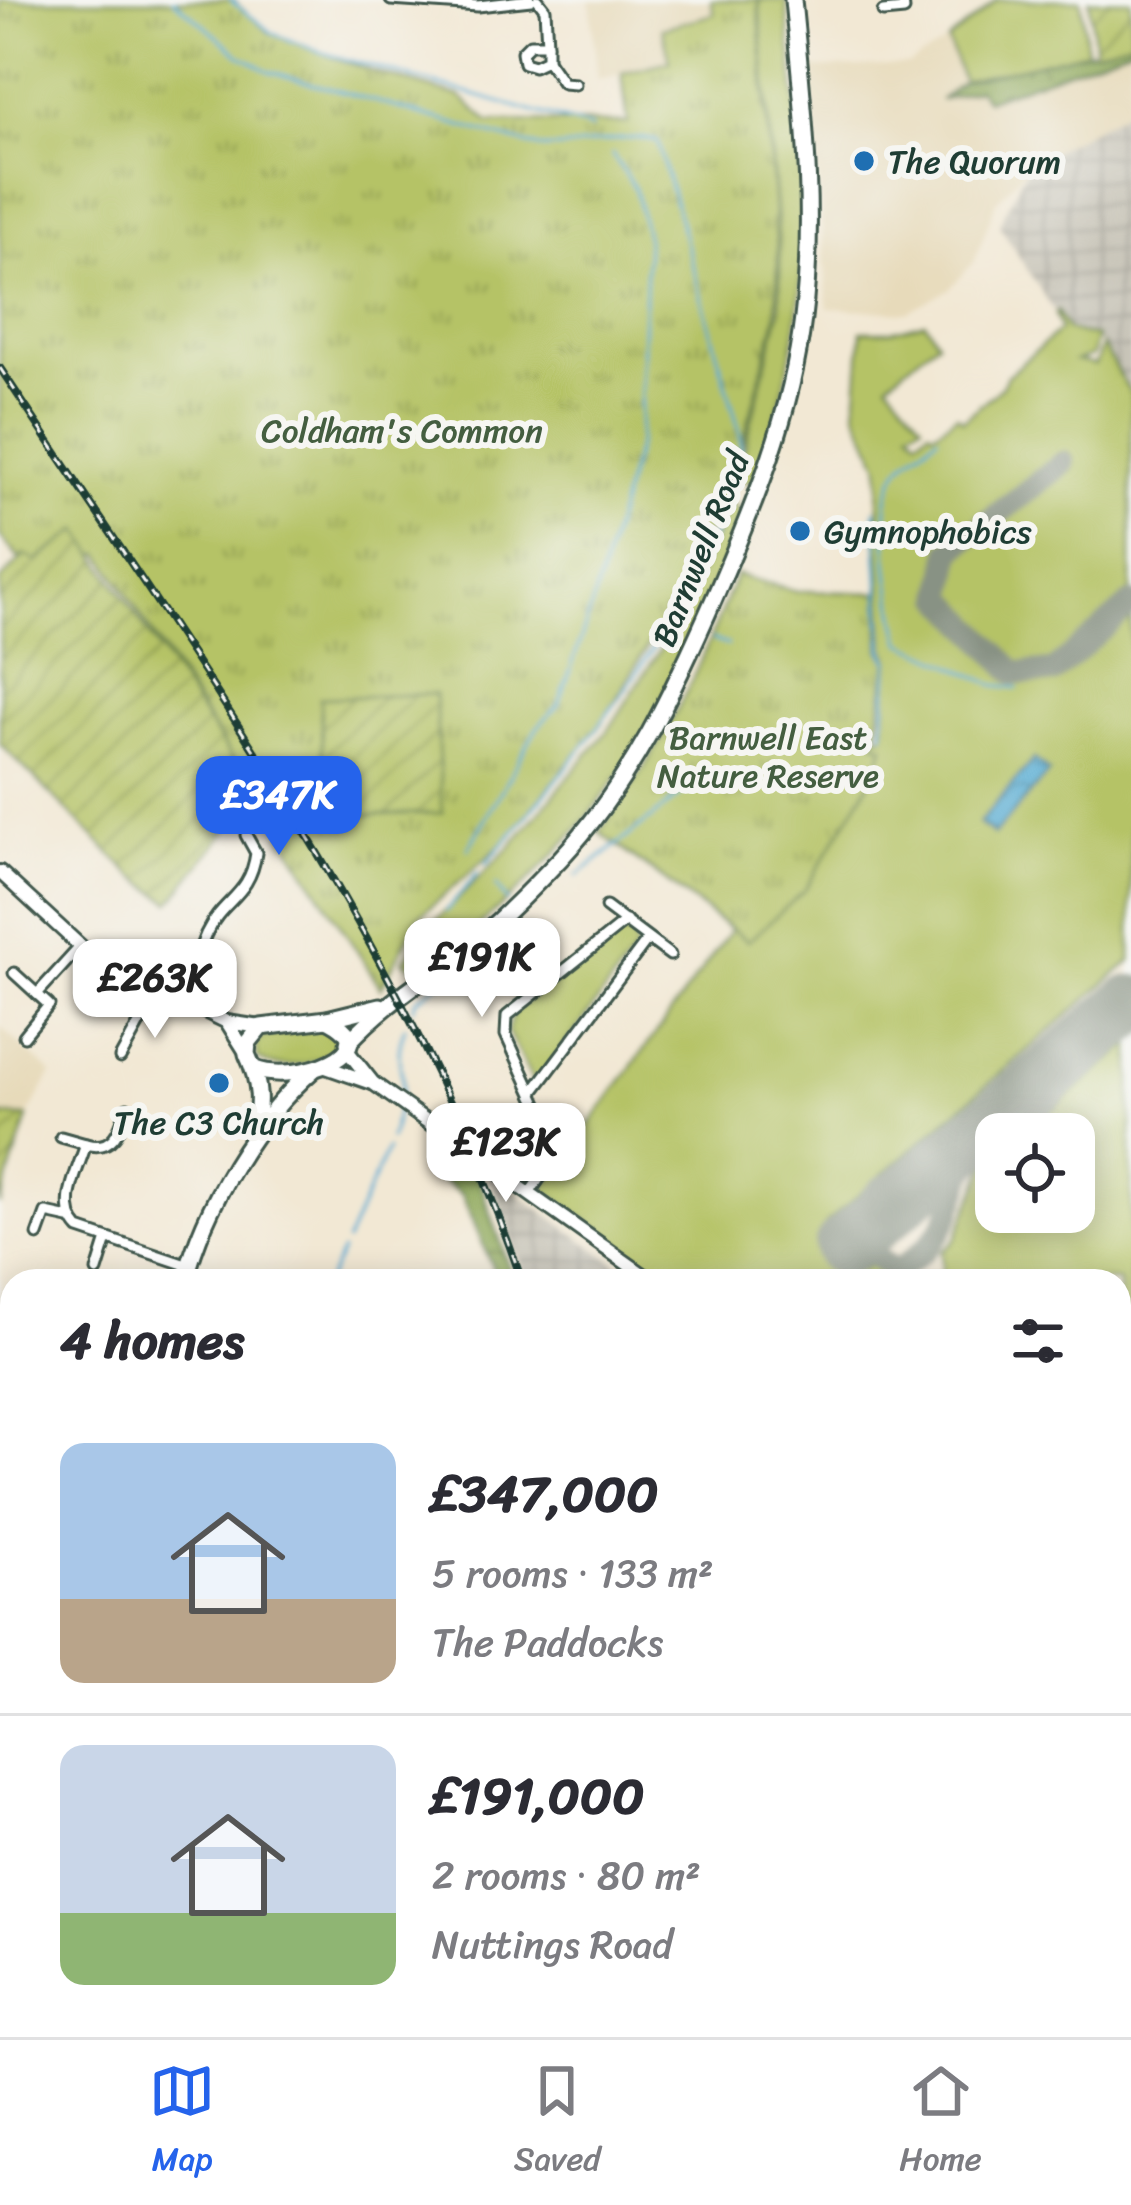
<!DOCTYPE html>
<meta charset="utf-8">
<style>
body{margin:0;font-family:Sriracha,sans-serif;background:#f2f2f3;color:#2b2b33;height:100vh;display:flex;flex-direction:column;font-size:45px;white-space:nowrap}
*{box-sizing:border-box;margin:0}
p{font-size:39px;color:#7c7c81}
.icon{flex:none;width:66px;height:66px;fill:none;stroke:currentColor;stroke-width:2;stroke-linecap:round;stroke-linejoin:round}
.map{position:relative;flex:1;overflow:hidden}
.details{position:absolute;left:0px;top:1269px;width:1131px;height:768px;display:flex;flex-direction:column;background:#fff;border-radius:36px 36px 0 0;box-shadow:0 6px 30px #0003}
.details>*{flex:none}
.tools{position:absolute;left:975px;top:1113px;display:grid;gap:24px}
.tools a{display:grid;place-items:center;width:120px;height:120px;border-radius:24px;background:#fff;box-shadow:0 6px 30px #0003;font-size:60px}
.price{position:absolute;translate:-50% -102px;padding:0 27px;border-radius:24px;background:#fff;color:#222;font-size:39px;line-height:78px;filter:drop-shadow(0 3px 6px #0008)}
.price::after{content:'';position:absolute;left:50%;top:72px;width:36px;height:27px;margin-left:-18px;background:inherit;clip-path:polygon(0 0,100% 0,50% 100%)}
.price.on{background:#2563eb;color:#fff}
ul{padding:0;list-style:none}
li{display:flex;align-items:center;gap:36px;height:300px;padding:0 60px}
li+li{border-top:3px solid #e1e1e2}
li span{display:grid;place-items:center;flex:none;width:336px;height:240px;border-radius:24px;color:#555}
li>.icon{margin-inline-start:auto}
span .icon{width:144px;height:144px;fill:#fffc;stroke-width:1}
li b{font-size:51px}
h2{display:flex;justify-content:space-between;align-items:center;height:144px;padding:0 60px;font-size:51px}
.dock{display:flex;justify-content:space-around;align-items:center;height:168px;border-top:3px solid #e1e1e2;background:#fff;font-size:33px;color:#7c7c81}
.dock a{display:grid;justify-items:center;gap:6px}
.dock .on{color:#2563eb}
.map>svg:first-child{display:block}
.built{fill:#e7daba}
.industrial{fill:url(#industrial-grid)}
.grass{fill:#b5c366;stroke:#6a804d;stroke-width:3}
.forest{fill:url(#forest-crowns);stroke:#587348;stroke-width:3}
.park{fill:url(#park-tufts);stroke:#6a804d;stroke-width:3}
.garden{fill:url(#garden-furrows);stroke:#6a804d;stroke-width:3}
.water{fill:url(#water-waves);stroke:#3b7484;stroke-width:3}
.lines{fill:none;stroke-linecap:round;stroke-linejoin:round}
.stream{stroke:#57acd3;stroke-width:3}
.taxiway{stroke:#889284;stroke-width:24}
.runway{stroke:#889284;stroke-width:60}
.minor-casing{stroke:#3f574c;stroke-width:15}
.tertiary-casing{stroke:#3f574c;stroke-width:18}
.primary-casing{stroke:#3f574c;stroke-width:21}
.minor{stroke:#fff;stroke-width:9}
.tertiary{stroke:#fff;stroke-width:12}
.primary{stroke:#fff;stroke-width:15}
.rail-casing{stroke:#1f3d34;stroke-width:8}
.rail{stroke:#f6f6f2;stroke-width:3;stroke-dasharray:9;stroke-linecap:butt}
.poi-dot{fill:#1f6fb2;stroke:#f6f6f2;stroke-width:4.5}
.labels{text-anchor:middle;stroke-width:12;stroke-linejoin:round;paint-order:stroke}
.poi-label{font-size:33px;fill:#1f3d34;stroke:#f6f6f2;text-anchor:start}
.park-label{font-size:33px;fill:#445e40;stroke:#f6f6f2}
.street-label{font-size:33px;fill:#1f3d34;stroke:#f6f6f2}
</style>
<div class="map">
<svg width="1131" height="2037" viewBox="0 0 1131 2037">
<defs>
<pattern id="industrial-grid" width="8" height="8" patternUnits="userSpaceOnUse" patternTransform="scale(3)"><rect width="8" height="8" fill="#c8c4b8"/><path d="M0 4h8M4 0v8" fill="none" stroke="#aba99f"/></pattern>
<pattern id="forest-crowns" width="20" height="18" patternUnits="userSpaceOnUse" patternTransform="scale(3)"><rect width="20" height="18" fill="#90a95b"/><path d="M2 6a3 3 0 1 1 6 0M12 15a3 3 0 1 1 6 0" fill="none" stroke="#758b4c"/></pattern>
<pattern id="park-tufts" width="24" height="20" patternUnits="userSpaceOnUse" patternTransform="scale(3)"><rect width="24" height="20" fill="#b5c366"/><path d="M3 7l-1-3M5 7V3M7 7l1-3M15 17l-1-3M17 17v-4M19 17l1-3" fill="none" stroke="#93a055"/></pattern>
<pattern id="garden-furrows" width="10" height="10" patternUnits="userSpaceOnUse" patternTransform="scale(3)"><rect width="10" height="10" fill="#b5c366"/><path d="M-1 1l2-2M0 10L10 0M9 11l2-2" fill="none" stroke="#93a055"/></pattern>
<pattern id="water-waves" width="16" height="10" patternUnits="userSpaceOnUse" patternTransform="scale(3)"><rect width="16" height="10" fill="#57acd3"/><path d="M0 5q4-4 8 0t8 0" fill="none" stroke="#478dac"/></pattern>
</defs>
<rect width="100%" height="100%" fill="#f6f6f2"/>
<filter id="ink" filterUnits="userSpaceOnUse"><feTurbulence type="fractalNoise" baseFrequency=".00833" numOctaves="2"/><feDisplacementMap in="SourceGraphic" scale="24" xChannelSelector="R" yChannelSelector="G"/><feConvolveMatrix kernelMatrix="1 2 1 2 8 2 1 2 1" color-interpolation-filters="sRGB"/></filter>
<filter id="wash" filterUnits="userSpaceOnUse"><feTurbulence type="fractalNoise" baseFrequency=".004" numOctaves="4" result="noise"/><feDisplacementMap in="SourceGraphic" scale="48" xChannelSelector="R" yChannelSelector="G"/><feGaussianBlur stdDeviation="2.7" result="paint"/><feColorMatrix in="noise" values="0 0 0 0 0 0 0 0 0 0 0 0 0 0 0 0 0 1.4 0 .05"/><feComposite in="paint" operator="in"/></filter>
<g filter="url(#wash)">
<rect width="100%" height="100%" fill="#f2e8d4"/>
<g class="built">
<polygon points="590,0 758,0 629,123 622,74 598,79"/>
<polygon points="948,41 963,81 943,98 978,89 987,100 1131,47 1131,108 1028,165 996,202 974,262 949,289 907,312 828,308 810,69 909,65"/>
<polygon points="0,1027 52,1073 28,1116 0,1116"/>
<polygon points="0,1497 12,1500 12,1626 0,1623"/>
<polygon points="1119,1531 1131,1538 1131,1872 1119,1868"/>
</g>
<g class="industrial">
<polygon points="1131,108 1131,394 1102,345 1096,342 1097,337 1065,329 999,225 1028,165"/>
<polygon points="479,1161 512,1190 641,1281 526,1281 493,1186"/>
</g>
<g class="grass">
<path d="M759,0H786C795,98 808,196 800,295C794,358 776,423 754,482L736,481L780,311V261Z"/>
<polygon points="997,0 1081,0 1087,53 963,81 948,41"/>
<path d="M1057,311L1067,330L1097,337L1092,356L1076,361L1095,365L1102,345L1131,394V961L826,1223L864,1269L871,1263L903,1281H670L543,1189L731,930L599,832C663,750 699,671 736,575L797,591L879,593L880,649L888,661L877,736L884,735L890,657L885,646L878,535L880,465L856,411L862,331H891L925,322L937,341L888,382L922,423L910,429L918,438L930,429L934,432L957,415L963,420L1002,386L1007,376L1060,330L1055,314Z"/>
<path d="M731,502L744,517C710,595 678,675 635,749C583,837 501,912 419,972L403,961L428,928L511,846L609,729L677,623Z"/>
<polygon points="620,932 634,936 636,950 539,1080 532,1080 507,1031 514,1011"/>
<path d="M327,1028L336,1035L338,1046C324,1064 275,1074 257,1058L256,1043L264,1036Z"/>
<polygon points="1131,1044 1131,1518 1119,1511 1119,1281 942,1281 942,1252 955,1240 987,1165 996,1158 996,1212 1074,1212 1074,1134 1024,1134"/>
<polygon points="547,1142 549,1156 536,1179 528,1182 499,1163"/>
<polygon points="1119,1901 1131,1904 1131,2037 959,2037 959,2025 1119,2025"/>
</g>
<g class="forest">
<polygon points="1131,41 1131,47 986,100 978,89 940,100 963,81"/>
<polygon points="453,1159 474,1164 514,1281 498,1281 462,1195 441,1179 442,1169"/>
</g>
<g class="park">
<polygon points="0,0 232,0 270,33 374,72 461,97 489,122 628,123 622,73 670,61 662,28 714,14 711,0 758,0 778,262 776,318 744,438 723,496 679,593 602,723 506,841 419,917 381,988 101,554 95,556 79,531 36,561 25,555 18,558 0,536"/>
<path d="M736,575L797,591L879,593L880,649L888,661L876,743L884,746L876,772L805,890L748,941L599,832C663,750 699,671 736,575Z"/>
</g>
<g class="garden">
<polygon points="1089,0 1131,0 1131,41 1095,51"/>
<polygon points="79,530 256,794 171,902 132,875 0,744 0,581 25,555 37,561"/>
<polygon points="435,694 442,813 325,816 320,698"/>
<polygon points="0,1116 28,1117 0,1205"/>
<polygon points="309,2025 433,2025 444,2037 306,2037"/>
</g>
<g class="water">
<polygon points="1034,759 1049,772 994,835 979,823"/>
<polygon points="481,2025 823,2025 837,2037 494,2037"/>
</g>
<g class="lines">
<g class="stream">
<path d="M174,0L241,56L269,71L539,148C579,152 617,131 657,141L740,433C743,462 732,487 722,513C670,647 578,757 486,864"/>
<polyline points="230,0 274,34 324,53 592,128"/>
<path d="M938,436C925,447 904,459 896,474C875,511 892,603 902,642L994,685L1018,688"/>
<polyline points="875,510 883,649 889,661 883,734"/>
<polyline points="713,640 728,645"/>
<polyline points="468,849 537,728 559,704 590,612 639,440 647,240 635,189 612,154"/>
<polyline points="577,876 696,783"/>
<polyline points="496,885 507,901"/>
<polyline points="446,911 478,873"/>
<polyline points="413,1008 416,1000 461,967 526,928"/>
<path d="M401,1097C407,1067 391,1064 405,1027"/>
<polyline points="390,1139 399,1106"/>
<polyline points="346,1242 387,1149"/>
<polyline points="327,1281 342,1251"/>
<polyline points="446,2025 455,2037"/>
</g>
<g class="taxiway">
<polyline points="1063,463 951,551 944,597 1015,673 1053,672 1131,604"/>
<path d="M946,1161C912,1180 852,1178 867,1237C871,1255 882,1265 899,1270C911,1260 926,1251 935,1238C959,1208 959,1164 981,1132"/>
</g>
<polyline class="runway" points="844,1247 1131,1005"/>
</g>
</g>
<g filter="url(#ink)">
<g class="lines">
<g class="minor-casing">
<g id="minor">
<polyline points="391,0 478,6 531,0"/>
<polyline points="538,0 545,9 547,44"/>
<polyline points="883,12 904,10 903,0"/>
<polygon points="530,44 547,44 547,60 534,66 524,63 522,52"/>
<polyline points="547,60 563,83 575,84"/>
<polyline points="606,907 670,955"/>
<polyline points="14,973 37,994"/>
<path d="M183,1000C191,978 197,955 206,934C223,898 250,897 256,853L246,835"/>
<polyline points="24,1036 49,1005 37,994 79,948"/>
<polyline points="120,1058 151,1002 161,1001 166,992"/>
<polyline points="533,1092 648,939"/>
<path d="M127,1108C120,1130 113,1152 86,1144C78,1171 57,1206 79,1229L189,1266"/>
<polyline points="61,1137 86,1144"/>
<polyline points="530,1192 551,1162 554,1140 506,1035 507,1016 626,921"/>
<polyline points="38,1235 46,1213 69,1218"/>
<polyline points="97,1271 107,1239"/>
<polyline points="0,1374 12,1371"/>
<polyline points="0,1397 0,1423"/>
<polyline points="0,1468 12,1470"/>
<polyline points="0,1816 12,1818"/>
<polyline points="177,2037 179,2025"/>
</g>
</g>
<g class="tertiary-casing">
<g id="tertiary">
<polyline points="0,872 90,955 227,1022 261,1027"/>
<polyline points="227,1022 247,1054"/>
<polyline points="346,1049 373,1083 652,1281"/>
<polyline points="326,1067 372,1083"/>
<polyline points="1119,1523 1131,1530"/>
<polyline points="0,1693 12,1696"/>
</g>
</g>
<g class="primary-casing">
<g id="primary">
<path d="M348,1043C392,995 441,971 489,929C513,908 537,883 560,859C631,783 675,688 716,594C754,506 792,414 803,318C816,212 803,105 793,0"/>
<path d="M255,1069C295,1085 394,1051 327,1019"/>
<path d="M253,1137C261,1105 261,1084 247,1054L248,1043L261,1027L327,1019L380,1006"/>
<path d="M185,1281C204,1206 256,1119 314,1069"/>
<polyline points="49,2037 52,2025"/>
</g>
</g>
<use href="#minor" class="minor"/>
<use href="#tertiary" class="tertiary"/>
<use href="#primary" class="primary"/>
<g class="rail-casing">
<g id="rail">
<path d="M0,368C193,661 408,946 522,1281"/>
<polyline points="896,2025 909,2037"/>
</g>
</g>
<use href="#rail" class="rail"/>
</g>
</g>
<g class="poi-dot">
<circle cx="864" cy="161" r="12"/>
<circle cx="800" cy="531" r="12"/>
<circle cx="219" cy="1083" r="12"/>
</g>
<g class="labels">
<g class="poi-label">
<text x="888" y="173">The Quorum</text>
<text x="824" y="543">Gymnophobics</text>
<text x="219" y="1134" text-anchor="middle">The C3 Church</text>
</g>
<g class="park-label">
<text x="402" y="442">Coldham's Common</text>
<text x="768" y="749">Barnwell East<tspan x="768" dy="38">Nature Reserve</tspan></text>
</g>
<g class="street-label">
<text transform="translate(700 549) rotate(-68)" y="12">Barnwell Road</text>
</g>
</g>
</svg>
<div class="tools">
<a><svg class="icon" aria-label="locate" viewBox="0 0 24 24"><circle cx="12" cy="12" r="6"/><path d="M12 2v4M12 18v4M2 12h4M18 12h4"/></svg></a>
</div>
<b class="price on" style="left:279px;top:858px">£347K</b>
<b class="price" style="left:482px;top:1020px">£191K</b>
<b class="price" style="left:155px;top:1041px">£263K</b>
<b class="price" style="left:506px;top:1205px">£123K</b>
<section class="details">
<h2>4 homes<svg class="icon" aria-label="filters" viewBox="0 0 24 24"><path d="M4 7h16M4 17h16"/><circle cx="9" cy="7" r="2"/><circle cx="15" cy="17" r="2"/></svg></h2>
<ul>
<li><span style="background:linear-gradient(#a9c7e8 65%,#b9a48a 0)"><svg class="icon" aria-label="home" viewBox="0 0 24 24"><path d="M3 11l9-7 9 7M6 9v11h12V9"/></svg></span><div><b>£347,000</b><p>5 rooms · 133 m²</p><p>The Paddocks</p></div></li>
<li><span style="background:linear-gradient(#c9d6e8 70%,#8fb573 0)"><svg class="icon" aria-label="home" viewBox="0 0 24 24"><path d="M3 11l9-7 9 7M6 9v11h12V9"/></svg></span><div><b>£191,000</b><p>2 rooms · 80 m²</p><p>Nuttings Road</p></div></li>
</ul>
</section>
</div>
<nav class="dock">
<a class="on"><svg class="icon" aria-label="map" viewBox="0 0 24 24"><path d="M3 6l6-2 6 2 6-2v14l-6 2-6-2-6 2zM9 4v14M15 6v14"/></svg>Map</a>
<a><svg class="icon" aria-label="saved" viewBox="0 0 24 24"><path d="M7 4h10v16l-5-4-5 4z"/></svg>Saved</a>
<a><svg class="icon" aria-label="home" viewBox="0 0 24 24"><path d="M3 11l9-7 9 7M6 9v11h12V9"/></svg>Home</a>
</nav>
